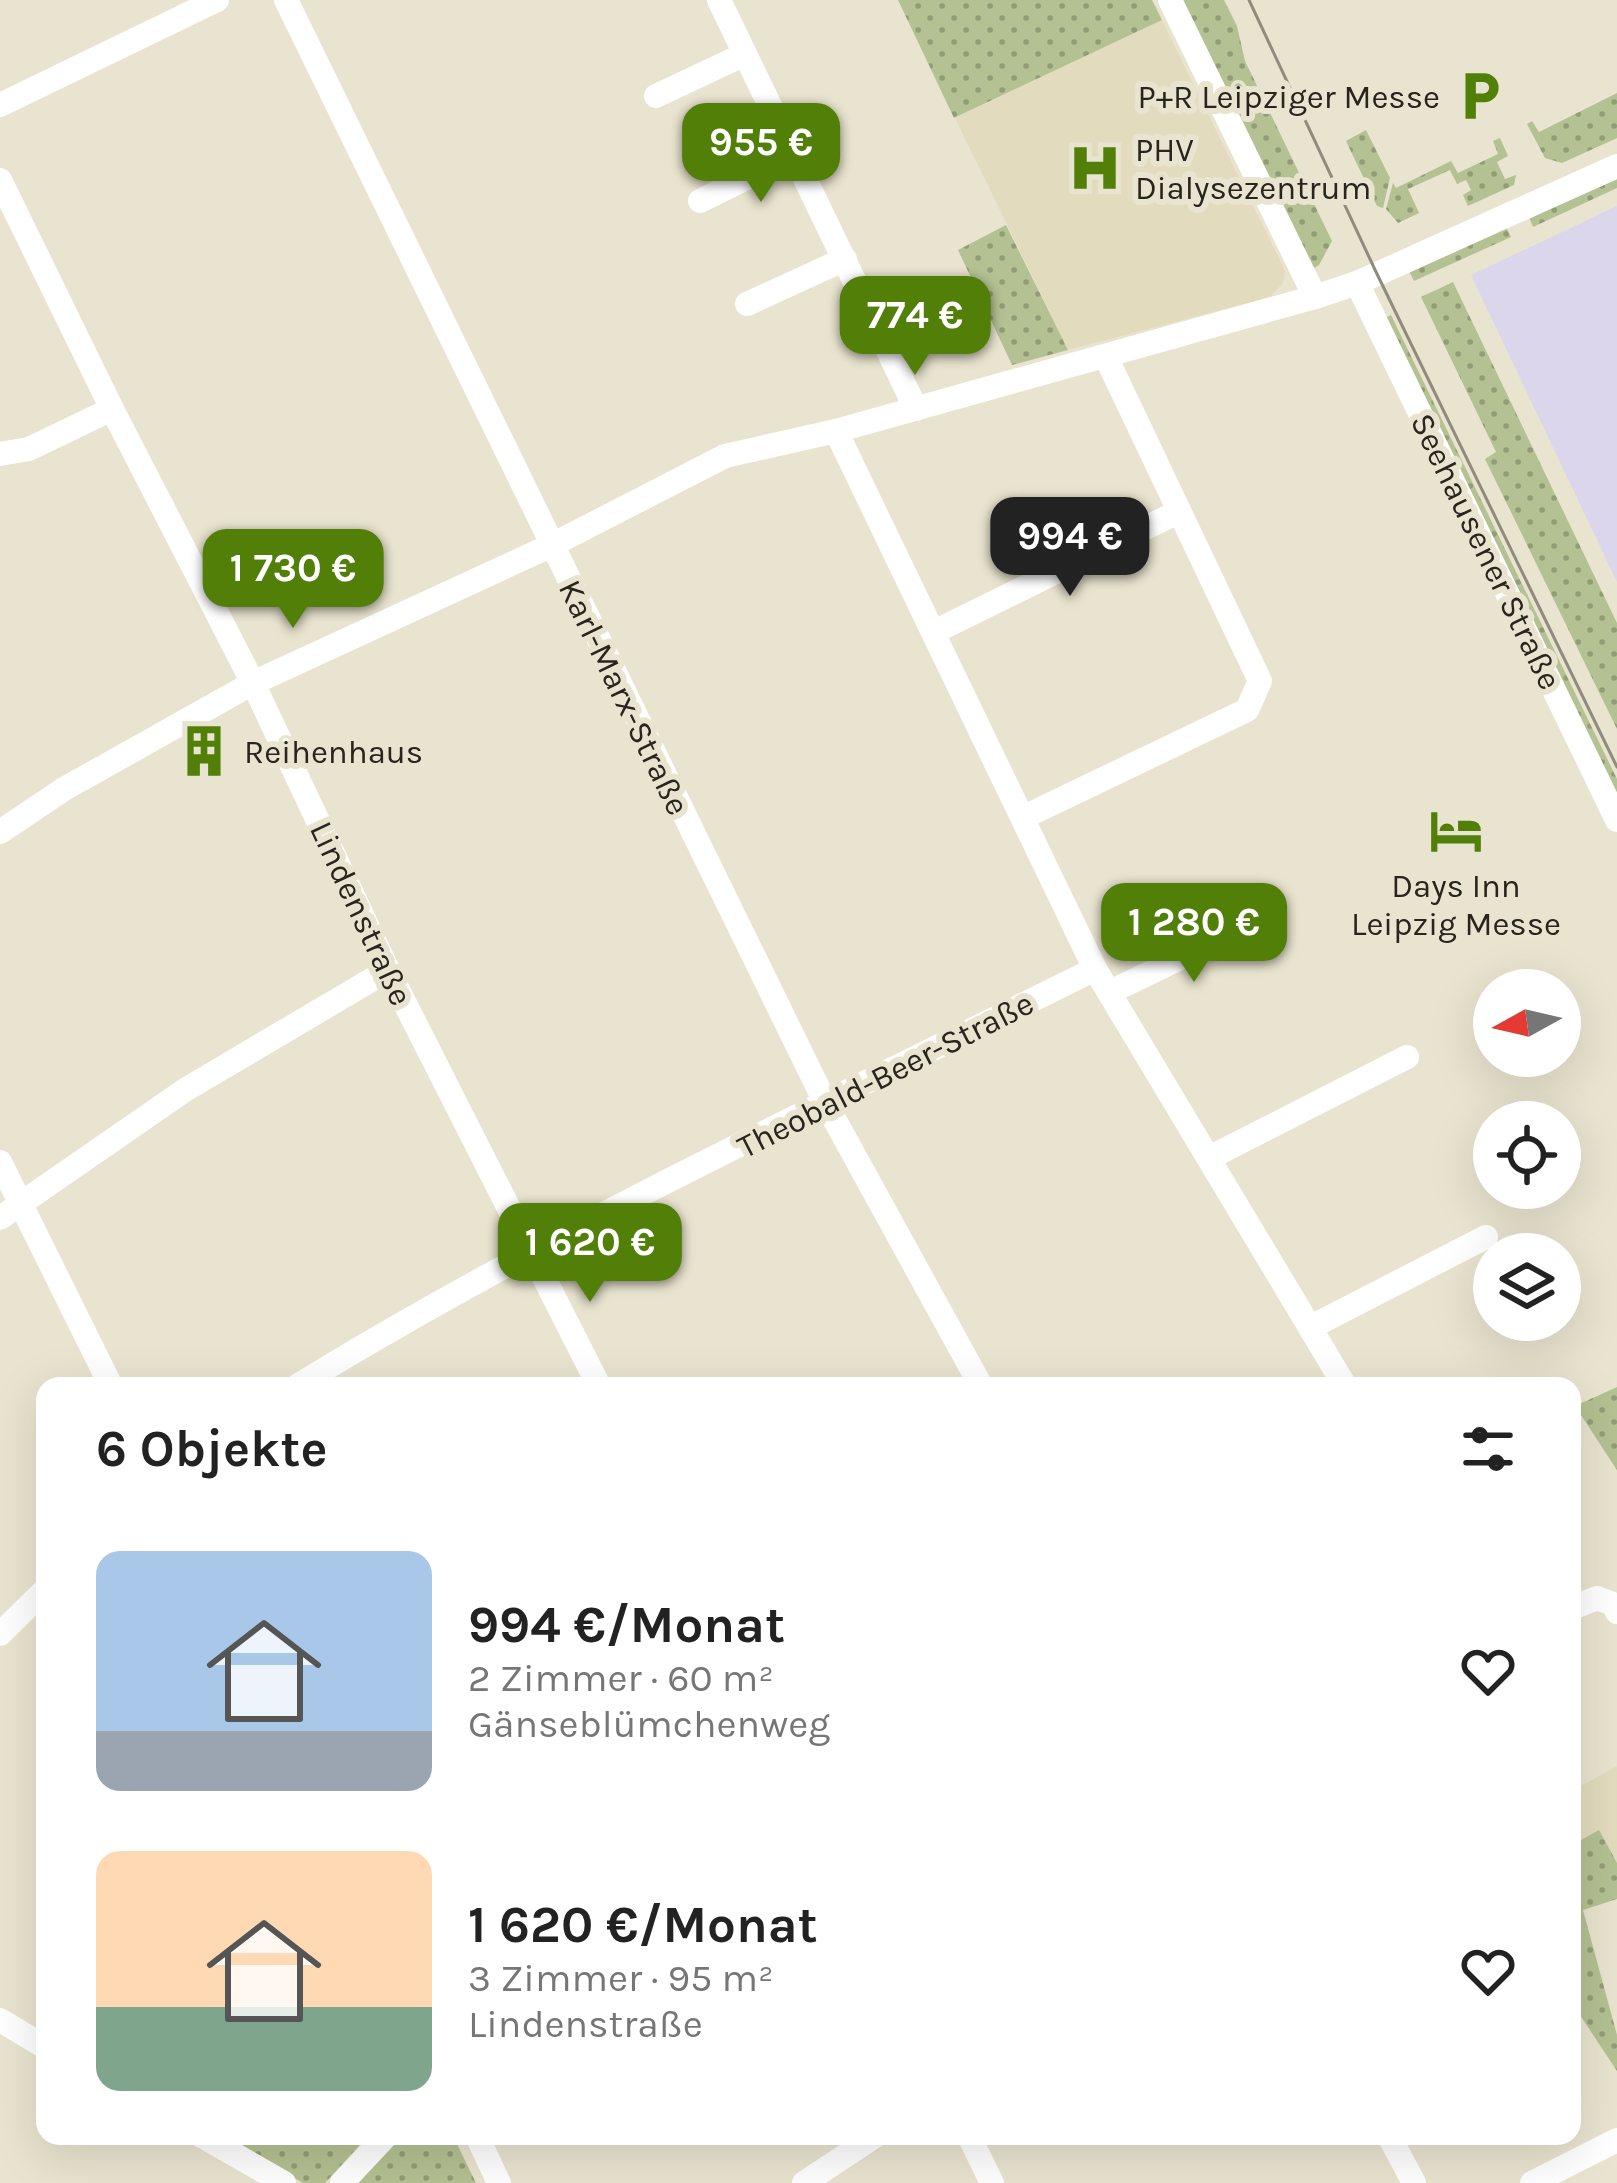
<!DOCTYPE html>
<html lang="de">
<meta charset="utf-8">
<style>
body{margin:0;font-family:Karla,sans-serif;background:#f6f6f6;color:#222;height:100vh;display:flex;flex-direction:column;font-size:45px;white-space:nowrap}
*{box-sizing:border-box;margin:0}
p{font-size:39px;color:#767676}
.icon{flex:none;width:66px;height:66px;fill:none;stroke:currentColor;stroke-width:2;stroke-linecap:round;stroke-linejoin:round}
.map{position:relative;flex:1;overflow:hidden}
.side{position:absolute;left:36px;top:1377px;width:1545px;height:768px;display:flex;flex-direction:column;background:#fff;border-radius:24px;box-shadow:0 12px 48px #0002}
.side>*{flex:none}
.needle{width:78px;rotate:262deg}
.controls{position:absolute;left:1473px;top:969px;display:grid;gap:24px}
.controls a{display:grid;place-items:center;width:108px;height:108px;border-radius:50%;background:#fff;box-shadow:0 12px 48px #0002;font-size:60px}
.price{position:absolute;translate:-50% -102px;padding:0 27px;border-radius:24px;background:#517f08;color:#fff;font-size:39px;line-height:78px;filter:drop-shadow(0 3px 6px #0008)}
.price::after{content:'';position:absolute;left:50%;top:72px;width:36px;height:27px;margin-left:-18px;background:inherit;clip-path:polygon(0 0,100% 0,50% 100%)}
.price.active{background:#222;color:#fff}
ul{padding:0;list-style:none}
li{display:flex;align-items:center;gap:36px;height:300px;padding:0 60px}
li span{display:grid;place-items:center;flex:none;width:336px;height:240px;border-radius:24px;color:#555}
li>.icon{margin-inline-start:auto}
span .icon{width:144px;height:144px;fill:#fffc;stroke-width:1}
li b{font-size:51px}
h2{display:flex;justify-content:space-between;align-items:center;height:144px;padding:0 60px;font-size:51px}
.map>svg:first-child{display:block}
.built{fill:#e2dbbe}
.education{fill:#dbd6ec}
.green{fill:url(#green-dots)}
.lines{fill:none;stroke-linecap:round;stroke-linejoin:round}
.minor{stroke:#fff;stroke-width:24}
.tram{stroke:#8f8c7d;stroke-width:3}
.labels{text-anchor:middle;stroke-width:12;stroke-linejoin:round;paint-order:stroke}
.poi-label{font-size:33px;fill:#27251d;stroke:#e9e4cf;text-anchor:start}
.street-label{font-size:33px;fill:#27251d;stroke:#e9e4cf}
</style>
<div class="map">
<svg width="1617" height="2183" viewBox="0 0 1617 2183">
<defs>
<pattern id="green-dots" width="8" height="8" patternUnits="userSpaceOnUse" patternTransform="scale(3)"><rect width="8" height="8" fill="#b4c192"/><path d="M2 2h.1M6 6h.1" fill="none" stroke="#929d77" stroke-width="1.8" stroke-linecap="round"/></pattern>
</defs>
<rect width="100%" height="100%" fill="#e9e4cf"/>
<g class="built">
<polygon points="1162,20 1285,271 1283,283 1270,297 1068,350 955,118"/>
<polygon points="1617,1766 1617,1863 1599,1831 1572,1845 1572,1791"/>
</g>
<polygon class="education" points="1617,206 1617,582 1471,275"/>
<g class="green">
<polygon points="898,0 1152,0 1162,20 954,118"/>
<polygon points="1179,0 1224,0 1237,26 1245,61 1332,241 1319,265 1311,270"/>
<polygon points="1617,93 1617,138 1562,163 1545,158 1527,124 1532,121 1539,132"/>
<polygon points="1366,130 1390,178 1383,208 1377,206 1346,141"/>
<polygon points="1500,138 1508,156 1497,162 1505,179 1516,175 1514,185 1468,206 1463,195 1471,190 1466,180 1457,184 1450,170 1408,189 1419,213 1398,223 1386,209 1393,183 1396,188 1451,161 1458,173 1498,154 1493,141"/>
<polygon points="1617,177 1617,188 1533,227 1529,217"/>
<polygon points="1006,225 1068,350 1012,365 958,250"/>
<polygon points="1506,227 1511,237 1414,281 1409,271"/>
<polygon points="1453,282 1617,623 1617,729 1485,459 1496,452 1421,297"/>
<polygon points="1391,315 1617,779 1617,800 1383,319"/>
<polygon points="1617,1387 1617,1470 1575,1406"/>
<polygon points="1599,1830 1617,1863 1617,1899 1583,1910 1617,2035 1617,2071 1572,2003 1572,1845"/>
<polygon points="221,2136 368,2136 325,2183 303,2183"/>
<polygon points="400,2136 453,2136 476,2183 357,2183"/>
</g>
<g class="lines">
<g class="minor">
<polyline points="286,0 826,1104 981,1386"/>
<polyline points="719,0 916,409"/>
<polyline points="1170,0 1315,297"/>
<polyline points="656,96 745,54"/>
<polyline points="0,105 217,0"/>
<polyline points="0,180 112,409 253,683 388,970 599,1386"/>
<polyline points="700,201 795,154"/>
<polyline points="1357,283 1617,820"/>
<polyline points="747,304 845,259"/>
<polyline points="836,431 1095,969 1345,1386"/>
<polyline points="0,454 29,449 112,409"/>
<polyline points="934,632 1178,512"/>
<polyline points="1024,817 1247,710 1260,681 1106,357"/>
<polyline points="0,832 64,789 253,683 550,546 725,456 836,431 1315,297 1357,283 1617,166"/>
<polyline points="1110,992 1253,923"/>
<polyline points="1209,1158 1407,1057"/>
<polyline points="0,1162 111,1386"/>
<polyline points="0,1218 185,1090 388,970"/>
<polyline points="1311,1327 1486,1237"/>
<path d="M297,1386C553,1229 827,1103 1095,969"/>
<polyline points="1572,1608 1597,1598 1613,1604 1617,1612"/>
<polyline points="0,1634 45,1590"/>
<polyline points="0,2020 45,2047"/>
<polyline points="202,2136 284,2183"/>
<polyline points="477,2136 499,2183"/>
<polyline points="969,2136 992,2183"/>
<polyline points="1389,2136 1414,2183"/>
<polyline points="342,2183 386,2136"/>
<polyline points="804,2183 875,2136"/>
<polyline points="1532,2183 1617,2140"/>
</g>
<polyline class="tram" points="1249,0 1377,274 1617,767"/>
</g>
<defs>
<g id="parking-bare" transform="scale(4.14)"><path d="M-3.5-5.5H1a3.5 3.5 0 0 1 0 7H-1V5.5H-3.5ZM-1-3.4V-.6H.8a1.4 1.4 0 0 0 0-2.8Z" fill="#517f08" stroke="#e9e4cf" stroke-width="2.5" paint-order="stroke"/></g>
<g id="hospital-bare" transform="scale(4.14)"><path d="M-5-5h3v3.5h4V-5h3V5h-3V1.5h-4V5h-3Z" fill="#517f08" stroke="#e9e4cf" stroke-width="2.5" paint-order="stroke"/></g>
<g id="building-bare" transform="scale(4.14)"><path d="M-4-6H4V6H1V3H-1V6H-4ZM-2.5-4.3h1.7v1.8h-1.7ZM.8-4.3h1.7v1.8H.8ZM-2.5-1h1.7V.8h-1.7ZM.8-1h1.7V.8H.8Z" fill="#517f08" stroke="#e9e4cf" stroke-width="2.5" paint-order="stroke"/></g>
<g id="hotel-bare" transform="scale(4.14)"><path d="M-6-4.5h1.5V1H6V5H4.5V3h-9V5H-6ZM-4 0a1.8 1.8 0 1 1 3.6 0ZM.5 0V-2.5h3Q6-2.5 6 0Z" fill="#517f08" stroke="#e9e4cf" stroke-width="2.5" paint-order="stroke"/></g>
</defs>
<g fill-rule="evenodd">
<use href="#parking-bare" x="1480" y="96"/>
<use href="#hospital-bare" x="1095" y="168"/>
<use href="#building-bare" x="204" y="751"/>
<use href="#hotel-bare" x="1456" y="831"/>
</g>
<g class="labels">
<g class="poi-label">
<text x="1440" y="108" text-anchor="end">P+R Leipziger Messe</text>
<text x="1135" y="161">PHV<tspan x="1135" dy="38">Dialysezentrum</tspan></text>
<text x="244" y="763">Reihenhaus</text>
<text x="1456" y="897" text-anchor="middle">Days Inn<tspan x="1456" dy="38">Leipzig Messe</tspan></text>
</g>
<g class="street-label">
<text transform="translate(1487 551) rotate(64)" y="12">Seehausener Straße</text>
<text transform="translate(625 697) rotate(64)" y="12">Karl-Marx-Straße</text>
<text transform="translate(362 913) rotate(65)" y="12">Lindenstraße</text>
<text transform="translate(885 1074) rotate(-27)" y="12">Theobald-Beer-Straße</text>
</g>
</g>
</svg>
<div class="controls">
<a><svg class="needle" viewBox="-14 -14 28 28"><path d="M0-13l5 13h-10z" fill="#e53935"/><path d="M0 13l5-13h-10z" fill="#767676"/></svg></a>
<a><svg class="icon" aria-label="locate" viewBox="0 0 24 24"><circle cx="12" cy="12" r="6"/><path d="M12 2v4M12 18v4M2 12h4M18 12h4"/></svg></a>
<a><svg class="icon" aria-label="layers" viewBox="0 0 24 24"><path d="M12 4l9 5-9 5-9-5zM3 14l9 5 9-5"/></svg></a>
</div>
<b class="price" style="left:761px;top:205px">955 €</b>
<b class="price" style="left:915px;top:378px">774 €</b>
<b class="price active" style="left:1070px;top:599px">994 €</b>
<b class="price" style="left:293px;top:631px">1 730 €</b>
<b class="price" style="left:1194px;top:985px">1 280 €</b>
<b class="price" style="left:590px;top:1305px">1 620 €</b>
<section class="side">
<h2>6 Objekte<svg class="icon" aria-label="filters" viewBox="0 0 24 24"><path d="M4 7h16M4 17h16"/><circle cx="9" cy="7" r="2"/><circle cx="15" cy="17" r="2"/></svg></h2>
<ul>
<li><span style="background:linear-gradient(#a9c7e8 75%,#9aa5b1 0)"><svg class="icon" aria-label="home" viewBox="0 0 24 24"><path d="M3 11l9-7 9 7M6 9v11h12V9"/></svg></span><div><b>994 €/Monat</b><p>2 Zimmer · 60 m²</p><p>Gänseblümchenweg</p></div><svg class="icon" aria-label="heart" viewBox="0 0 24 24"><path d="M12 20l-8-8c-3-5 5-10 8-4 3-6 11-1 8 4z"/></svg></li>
<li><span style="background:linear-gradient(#ffd9b3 65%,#7fa58c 0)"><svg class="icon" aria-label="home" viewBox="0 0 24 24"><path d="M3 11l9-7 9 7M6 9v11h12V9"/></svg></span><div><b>1 620 €/Monat</b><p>3 Zimmer · 95 m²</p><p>Lindenstraße</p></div><svg class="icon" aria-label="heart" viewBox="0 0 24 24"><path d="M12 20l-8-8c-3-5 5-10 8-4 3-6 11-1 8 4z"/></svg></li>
</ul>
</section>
</div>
